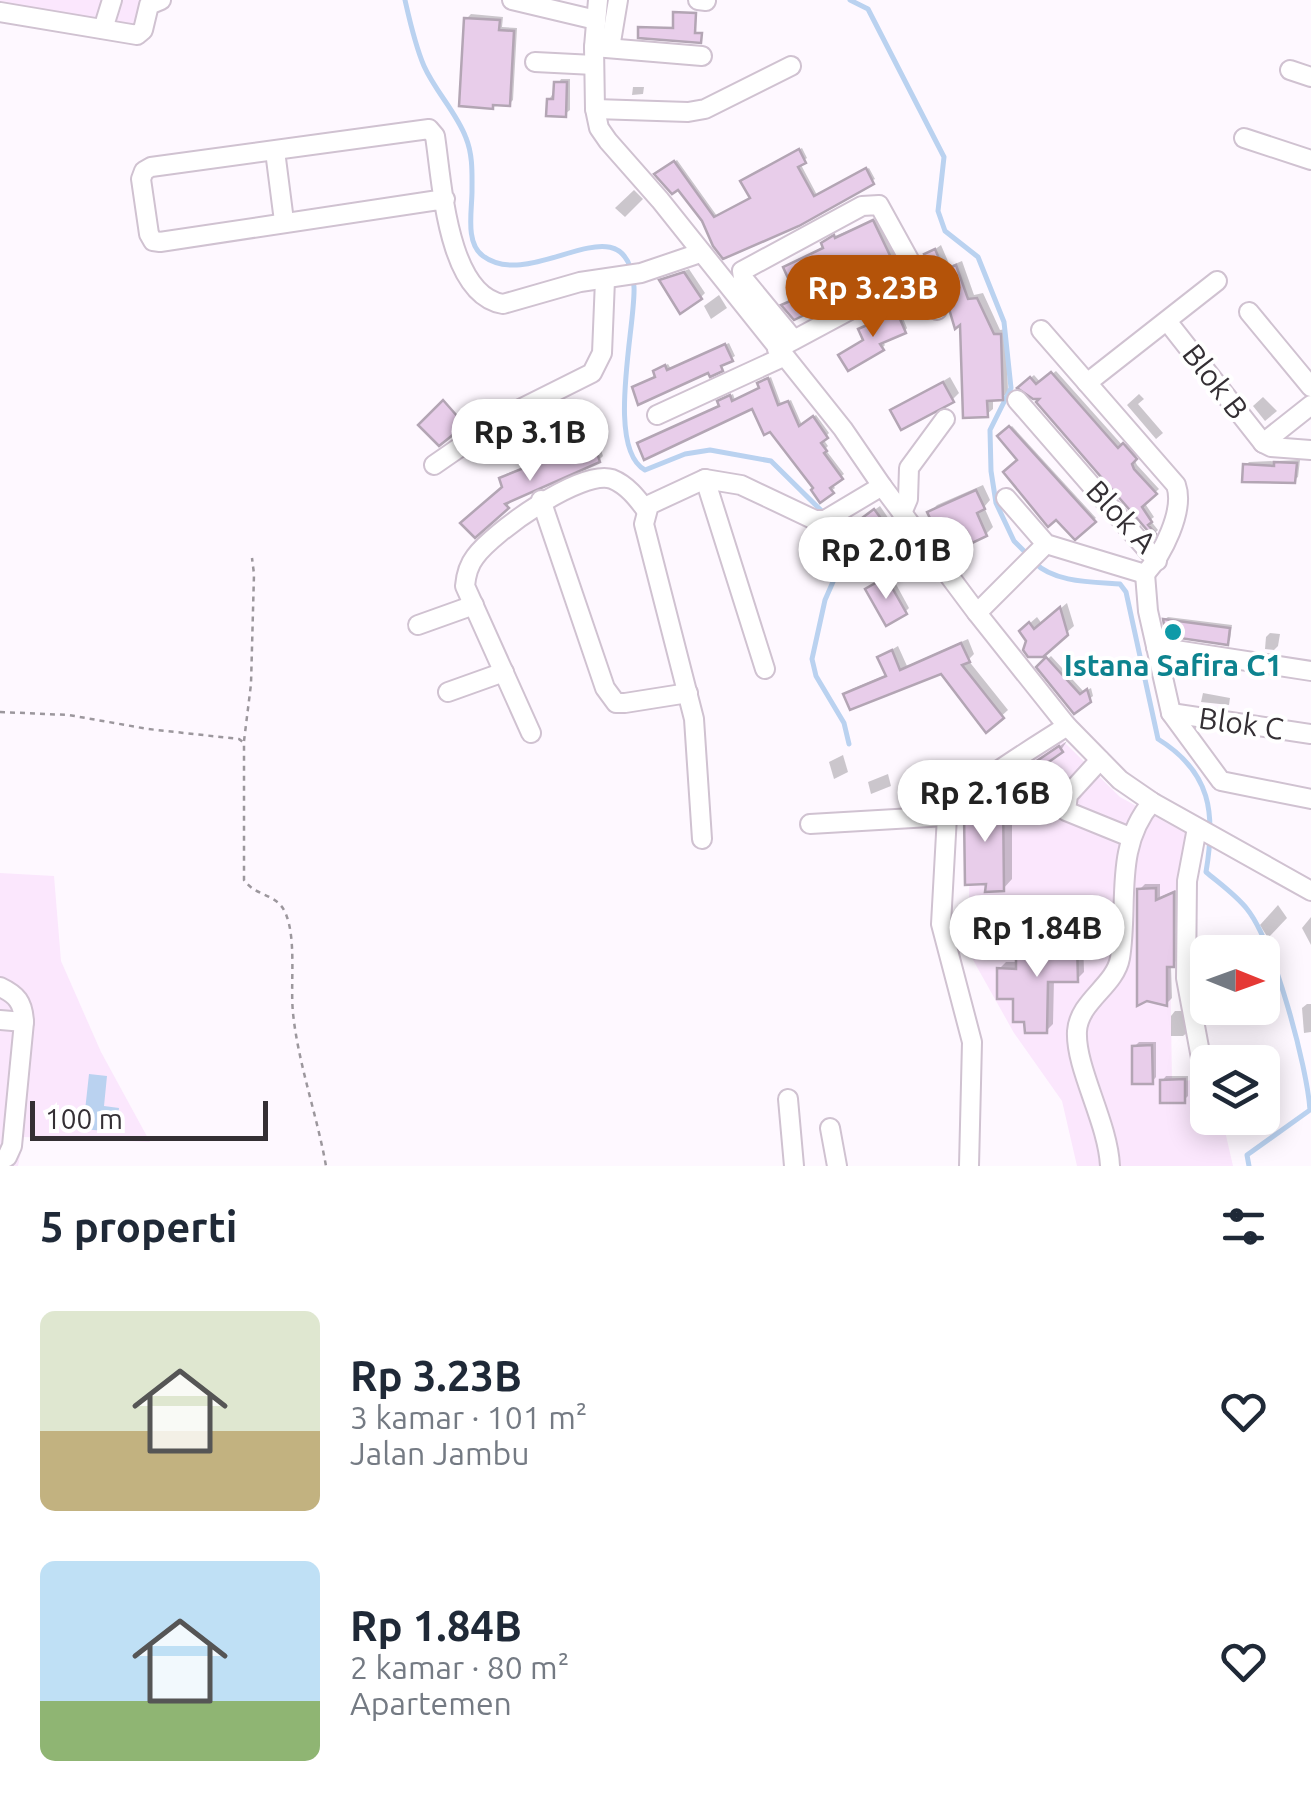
<!DOCTYPE html>
<html lang="id">
<meta charset="utf-8">
<style>
body{margin:0;font-family:Ubuntu,sans-serif;background:#f6f6f7;color:#1f2937;height:100vh;display:flex;flex-direction:column;font-size:38px;white-space:nowrap}
*{box-sizing:border-box;margin:0}
p{font-size:32px;color:#747a83}
.icon{flex:none;width:55px;height:55px;fill:none;stroke:currentColor;stroke-width:2;stroke-linecap:round;stroke-linejoin:round}
.map{position:relative;height:1166px;overflow:hidden}
.sheet{display:flex;flex-direction:column;background:#fff;flex:1}
.sheet>*{flex:none}
.needle{width:65px;rotate:91deg}
.controls{position:absolute;left:1190px;top:935px;display:grid;gap:20px}
.controls a{display:grid;place-items:center;width:90px;height:90px;border-radius:15px;background:#fff;box-shadow:0 5px 25px #0003;font-size:50px}
.scale{position:absolute;left:30px;bottom:25px;width:238px;box-sizing:border-box;padding-left:10px;border:5px solid #342f34;border-top:0;font-size:28px;line-height:35px;white-space:nowrap;color:#342f34;-webkit-text-stroke:8px #fff;paint-order:stroke}
.price{position:absolute;translate:-50% -85px;padding:0 22px;border-radius:35px;background:#fff;color:#222;font-size:32px;line-height:65px;filter:drop-shadow(0 2px 5px #0008)}
.price::after{content:'';position:absolute;left:50%;top:60px;width:30px;height:22px;margin-left:-15px;background:inherit;clip-path:polygon(0 0,100% 0,50% 100%)}
.price.active{background:#b45309;color:#fff}
ul{padding:0;list-style:none}
li{display:flex;align-items:center;gap:30px;height:250px;padding:0 40px}
li span{display:grid;place-items:center;flex:none;width:280px;height:200px;border-radius:15px;color:#555}
li>.icon{margin-inline-start:auto}
span .icon{width:120px;height:120px;fill:#fffc;stroke-width:1}
li b{font-size:42px}
h2{display:flex;justify-content:space-between;align-items:center;height:120px;padding:0 40px;font-size:42px}
.map>svg:first-child{display:block}
.built{fill:#fbe7fd}
.water{fill:#bad2f0}
.shadow{fill:#0003}
.lines{fill:none;stroke-linecap:round;stroke-linejoin:round}
.stream{stroke:#bad2f0;stroke-width:5}
.building{fill:#e8cdea;stroke:#b3a5b4;stroke-width:2.5}
.minor-casing{stroke:#d0c2d1;stroke-width:22}
.path{stroke:#9c979d;stroke-width:2.5;stroke-dasharray:5 5;stroke-linecap:butt}
.minor{stroke:#fff;stroke-width:18}
.culture-dot{fill:#0f9aa8;stroke:#fff;stroke-width:4}
.labels{text-anchor:middle;stroke-width:8;stroke-linejoin:round;paint-order:stroke}
.street-label{font-size:30px;fill:#342f34;stroke:#fff}
.culture-label{font-size:30px;font-weight:bold;fill:#0d838f;stroke:#fff}
</style>
<div class="map">
<svg width="1311" height="1166" viewBox="0 0 1311 1166">
<rect width="100%" height="100%" fill="#fef8ff"/>
<g class="built">
<polygon points="0,0 154,0 150,36 144,42 0,19"/>
<polygon points="1059,737 1120,797 1193,837 1184,890 1169,893 1172,1081 1200,1080 1203,1112 1207,1112 1208,1118 1222,1118 1233,1166 1077,1166 1062,1101 1014,1033 968,951 971,795"/>
<polygon points="0,873 54,876 61,961 101,1052 150,1142 24,1137 18,1166 0,1166"/>
</g>
<polygon class="water" points="89,1074 107,1076 104,1106 119,1108 116,1132 83,1129"/>
<g class="shadow">
<polygon points="471,14 503,17 502,27 517,28 513,100 509,104 496,103 492,107 466,19"/>
<polygon points="561,79 570,79 570,110 565,114 549,100"/>
<polygon points="633,87 644,87 643,94 632,95"/>
<polygon points="802,148 807,158 800,163 817,195 869,168 875,179 724,256 678,187 660,172 677,160 717,216 752,198 745,179"/>
<polygon points="634,190 643,199 625,217 615,208"/>
<polygon points="878,218 900,264 896,268 785,305 799,296 786,267 790,263 825,246 828,239"/>
<polygon points="941,245 950,266 962,261 974,295 983,293 1000,330 1006,329 1008,392 1002,398 993,399 993,409 987,414 963,320 927,255"/>
<polygon points="689,269 705,293 701,297 662,280"/>
<polygon points="719,295 727,308 711,319 704,306"/>
<polygon points="900,311 907,328 905,331 882,341 885,345 882,348 866,340 864,327"/>
<polygon points="729,343 735,356 723,363 721,369 638,385 658,376 659,368 668,364 671,369"/>
<polygon points="1056,371 1123,446 1128,442 1139,454 1134,459 1137,465 1159,489 1144,502 1154,517 1150,520 1158,530 1154,534 1045,396 1020,387 1034,375 1041,383"/>
<polygon points="771,377 781,404 791,400 802,425 816,415 829,433 823,439 828,446 825,449 844,474 832,484 835,488 821,499 816,488 753,405 722,406 723,399 733,394 735,400 761,388 763,381"/>
<polygon points="950,377 959,393 952,400 893,411"/>
<polygon points="1139,394 1144,399 1138,404 1163,433 1156,439 1127,405"/>
<polygon points="1263,397 1277,411 1265,421 1253,406"/>
<polygon points="1012,426 1096,518 1072,535 1000,436"/>
<polygon points="597,438 603,456 599,460 509,499 511,502 475,535 505,487 502,479 506,474"/>
<polygon points="1300,460 1298,477 1294,480 1245,466 1249,462"/>
<polygon points="983,485 990,500 984,507 993,527 986,534 930,512 937,505"/>
<polygon points="880,506 900,535 896,539 872,528 869,514"/>
<polygon points="891,575 909,608 905,612 872,585"/>
<polygon points="1067,603 1074,626 1066,633 1026,650 1029,624 1037,617 1042,624"/>
<polygon points="1168,617 1232,625 1230,640 1227,643 1165,619"/>
<polygon points="1270,633 1280,634 1278,646 1274,650 1265,649 1266,637"/>
<polygon points="968,639 974,654 968,660 1008,710 986,730 941,671 846,695 852,689 888,674 880,657 898,646 907,666"/>
<polygon points="1051,656 1084,692 1091,688 1093,696 1074,711 1039,667"/>
<polygon points="1203,693 1230,698 1229,705 1201,702"/>
<polygon points="1067,741 1061,750 1004,790 1012,790 1012,879 1003,889 977,805"/>
<polygon points="843,755 848,772 834,779 829,762"/>
<polygon points="954,766 954,779 943,780 944,767"/>
<polygon points="888,774 891,786 871,794 868,782"/>
<polygon points="1145,884 1160,884 1160,897 1179,889 1178,959 1171,966 1172,998 1167,1003 1139,890"/>
<polygon points="1278,905 1287,918 1268,938 1260,925"/>
<polygon points="1311,917 1311,945 1302,928"/>
<polygon points="1026,936 1083,936 1084,972 1077,979 1054,979 1053,1024 1046,1031 1016,996 999,969 1006,962 1019,962 1019,943"/>
<polygon points="1205,954 1208,954 1208,999 1201,958"/>
<polygon points="1307,1004 1311,1004 1311,1032 1304,1033 1302,1008"/>
<polygon points="1175,1011 1184,1011 1188,1032 1183,1036 1171,1036 1171,1016"/>
<polygon points="1139,1042 1156,1042 1156,1077 1152,1082 1134,1047"/>
<polygon points="1166,1076 1188,1076 1188,1096 1184,1100 1162,1081"/>
</g>
<g class="lines">
<g class="stream">
<path d="M405,0C410,22 415,45 424,66C435,91 457,113 466,138C473,155 472,174 472,191C472,211 465,243 483,256C534,294 627,195 634,287C636,324 605,448 645,470L685,454L710,450L771,461L844,533L847,550L825,600L812,659L816,676L844,723L849,744"/>
<polyline points="850,0 868,9 944,157 938,211 945,231 978,257 1004,322 1011,388 990,430 991,471 996,503 1014,541 1027,554"/>
<path d="M1034,562C1054,583 1094,582 1120,584L1126,592L1158,739C1211,772 1216,813 1206,872C1219,883 1236,895 1247,909C1274,943 1307,1066 1310,1110L1247,1155L1249,1166"/>
</g>
</g>
<g class="building">
<polygon points="673,12 696,13 695,33 702,33 701,43 638,38 638,27 673,28"/>
<polygon points="464,18 500,20 499,30 514,31 510,106 493,105 493,109 459,106"/>
<polygon points="554,82 567,82 566,117 546,116 547,99 553,99"/>
<polygon points="799,149 806,163 798,167 814,196 866,168 874,184 799,226 723,259 713,246 702,221 678,190 672,194 654,174 674,161 714,217 750,198 740,181"/>
<polygon points="873,220 897,270 794,320 781,305 797,298 783,267 823,248 821,243 834,235 835,238"/>
<polygon points="935,249 944,270 956,265 968,299 977,298 994,334 1001,334 1003,400 987,401 988,417 963,418 960,325 955,329 947,302 924,254"/>
<polygon points="684,272 702,299 680,314 659,280"/>
<polygon points="897,312 906,333 880,344 884,350 848,371 838,355 863,340 858,329"/>
<polygon points="725,344 733,361 721,366 723,371 710,377 708,373 638,405 632,387 655,377 653,371 665,365 667,370"/>
<polygon points="1051,372 1118,448 1123,443 1137,459 1132,464 1134,469 1157,494 1142,507 1152,522 1148,525 1156,534 1154,538 1036,402 1039,399 1033,399 1017,388 1030,377 1036,384"/>
<polygon points="768,378 778,405 788,401 799,426 813,416 828,438 821,443 827,451 824,453 843,479 830,488 834,493 820,503 811,490 813,488 770,432 764,435 752,409 644,460 637,443 719,406 717,401 730,395 732,401 759,388 757,383"/>
<polygon points="943,382 954,402 901,430 890,410"/>
<polygon points="443,400 465,425 439,446 418,425"/>
<polygon points="1009,426 1096,522 1075,540 1056,520 1048,527 1003,472 1017,460 997,436"/>
<polygon points="593,440 600,462 505,504 509,508 475,538 460,523 502,487 499,478"/>
<polygon points="1274,462 1297,463 1295,483 1242,482 1243,464 1274,466"/>
<polygon points="976,490 985,509 977,513 987,536 972,543 967,532 942,543 927,512"/>
<polygon points="874,509 897,540 887,548 882,540 872,548 862,534 870,529 862,518"/>
<polygon points="886,577 907,614 886,626 865,589"/>
<polygon points="1060,607 1068,635 1043,657 1028,657 1023,650 1026,641 1019,631 1029,622 1034,629"/>
<polygon points="1163,619 1230,628 1228,645 1166,636"/>
<polygon points="961,643 970,662 962,665 1004,718 986,733 941,674 850,710 843,694 886,676 877,657 892,650 900,670"/>
<polygon points="1046,657 1080,694 1087,689 1091,702 1074,714 1036,667"/>
<polygon points="1059,746 1063,752 1000,796 995,789"/>
<polygon points="981,799 1003,799 1004,891 985,892 986,884 965,885 964,814"/>
<polygon points="1156,888 1156,900 1174,892 1174,967 1167,967 1167,1006 1147,1001 1137,1006 1137,889"/>
<polygon points="1016,942 1077,942 1078,982 1048,982 1047,1033 1025,1033 1024,1022 1013,1022 1013,999 997,999 997,968 1016,969"/>
<polygon points="1152,1045 1153,1084 1132,1084 1132,1046"/>
<polygon points="1185,1079 1185,1103 1160,1103 1160,1080"/>
</g>
<g class="lines">
<g class="minor-casing">
<g id="minor">
<polyline points="512,0 596,20"/>
<polyline points="598,0 594,47 595,109 599,128 608,141 660,200 843,429 882,486 977,613 1067,726 1120,780 1152,802 1311,891"/>
<polyline points="698,0 706,1"/>
<polyline points="0,12 137,35 143,30 149,5 161,0"/>
<polyline points="103,29 112,0"/>
<polyline points="594,47 702,56"/>
<polyline points="610,48 618,0"/>
<polyline points="535,62 594,65"/>
<polyline points="1290,70 1311,77"/>
<polyline points="595,109 688,112 705,109 791,66"/>
<polyline points="1244,138 1311,160"/>
<polyline points="275,151 284,221"/>
<path d="M445,199L160,242L153,241L149,234L141,179L144,171L151,167L429,129L435,136C442,181 447,295 503,304L580,282L641,273L700,253"/>
<polyline points="917,274 937,310"/>
<polyline points="1249,312 1311,387"/>
<polyline points="1167,321 1263,443 1311,405"/>
<polyline points="777,349 794,340 917,274 879,205 862,206 742,271 743,278 794,340"/>
<polyline points="1087,383 1217,281"/>
<polyline points="1017,400 1157,561"/>
<polyline points="657,415 783,357"/>
<polyline points="1263,443 1271,447 1311,450"/>
<polyline points="434,465 502,418 592,373 602,353 605,280"/>
<polyline points="705,479 765,669"/>
<path d="M1006,498L1046,544L1145,574C1162,555 1185,511 1176,485L1041,330"/>
<polyline points="541,500 605,688 616,703 625,703 688,693"/>
<polyline points="902,513 908,499 909,468 945,419"/>
<polyline points="1145,574 1148,611 1171,713 1221,781 1311,799"/>
<polyline points="977,613 1046,544"/>
<polyline points="418,625 474,605"/>
<polyline points="1156,647 1311,671"/>
<polyline points="448,692 504,672"/>
<polyline points="1171,713 1311,734"/>
<path d="M531,733L465,586C466,575 468,566 475,557C493,532 581,469 612,479C627,485 637,498 646,510"/>
<polyline points="1100,760 1068,795 1066,811 1130,837"/>
<polyline points="810,824 947,816"/>
<polyline points="1197,828 1187,881 1186,978 1204,1074"/>
<polyline points="702,839 694,719 644,524 649,505 705,479 741,485 815,520 825,520 882,486"/>
<path d="M0,987C17,995 23,1002 24,1022L12,1146L7,1157L0,1160"/>
<polyline points="0,1020 24,1022"/>
<polyline points="788,1099 794,1166"/>
<polyline points="830,1128 837,1166"/>
<path d="M969,1166L972,1042L941,924L947,816C958,792 1040,744 1067,726"/>
<path d="M1110,1166C1108,1122 1075,1068 1077,1031C1079,1001 1115,986 1120,958C1129,904 1113,848 1152,802"/>
</g>
</g>
<g class="path">
<path d="M0,712L69,715L148,729L239,739L244,743V880C256,897 276,893 285,912C297,938 290,984 293,1013C298,1063 317,1115 326,1166"/>
<polyline points="244,741 251,684 254,574 252,558"/>
</g>
<use href="#minor" class="minor"/>
</g>
<circle class="culture-dot" cx="1173" cy="632" r="10"/>
<g class="labels">
<g class="street-label">
<text transform="translate(1215 382) rotate(52)" y="10">Blok B</text>
<text transform="translate(1121 517) rotate(47)" y="10">Blok A</text>
<text transform="translate(1241 724) rotate(8)" y="10">Blok C</text>
</g>
<g class="culture-label">
<text x="1173" y="676">Istana Safira C1</text>
</g>
</g>
</svg>
<div class="controls">
<a><svg class="needle" viewBox="-14 -14 28 28"><path d="M0-13l5 13h-10z" fill="#e53935"/><path d="M0 13l5-13h-10z" fill="#747a83"/></svg></a>
<a><svg class="icon" aria-label="layers" viewBox="0 0 24 24"><path d="M12 4l9 5-9 5-9-5zM3 14l9 5 9-5"/></svg></a>
</div>
<div class="scale">100 m</div>
<b class="price active" style="left:873px;top:340px">Rp 3.23B</b>
<b class="price" style="left:530px;top:484px">Rp 3.1B</b>
<b class="price" style="left:886px;top:602px">Rp 2.01B</b>
<b class="price" style="left:985px;top:845px">Rp 2.16B</b>
<b class="price" style="left:1037px;top:980px">Rp 1.84B</b>
</div>
<section class="sheet">
<h2>5 properti<svg class="icon" aria-label="filters" viewBox="0 0 24 24"><path d="M4 7h16M4 17h16"/><circle cx="9" cy="7" r="2"/><circle cx="15" cy="17" r="2"/></svg></h2>
<ul>
<li><span style="background:linear-gradient(#dfe7d0 60%,#c2b280 0)"><svg class="icon" aria-label="home" viewBox="0 0 24 24"><path d="M3 11l9-7 9 7M6 9v11h12V9"/></svg></span><div><b>Rp 3.23B</b><p>3 kamar · 101 m²</p><p>Jalan Jambu</p></div><svg class="icon" aria-label="heart" viewBox="0 0 24 24"><path d="M12 20l-8-8c-3-5 5-10 8-4 3-6 11-1 8 4z"/></svg></li>
<li><span style="background:linear-gradient(#bfe0f5 70%,#8fb573 0)"><svg class="icon" aria-label="home" viewBox="0 0 24 24"><path d="M3 11l9-7 9 7M6 9v11h12V9"/></svg></span><div><b>Rp 1.84B</b><p>2 kamar · 80 m²</p><p>Apartemen</p></div><svg class="icon" aria-label="heart" viewBox="0 0 24 24"><path d="M12 20l-8-8c-3-5 5-10 8-4 3-6 11-1 8 4z"/></svg></li>
</ul>
</section>
